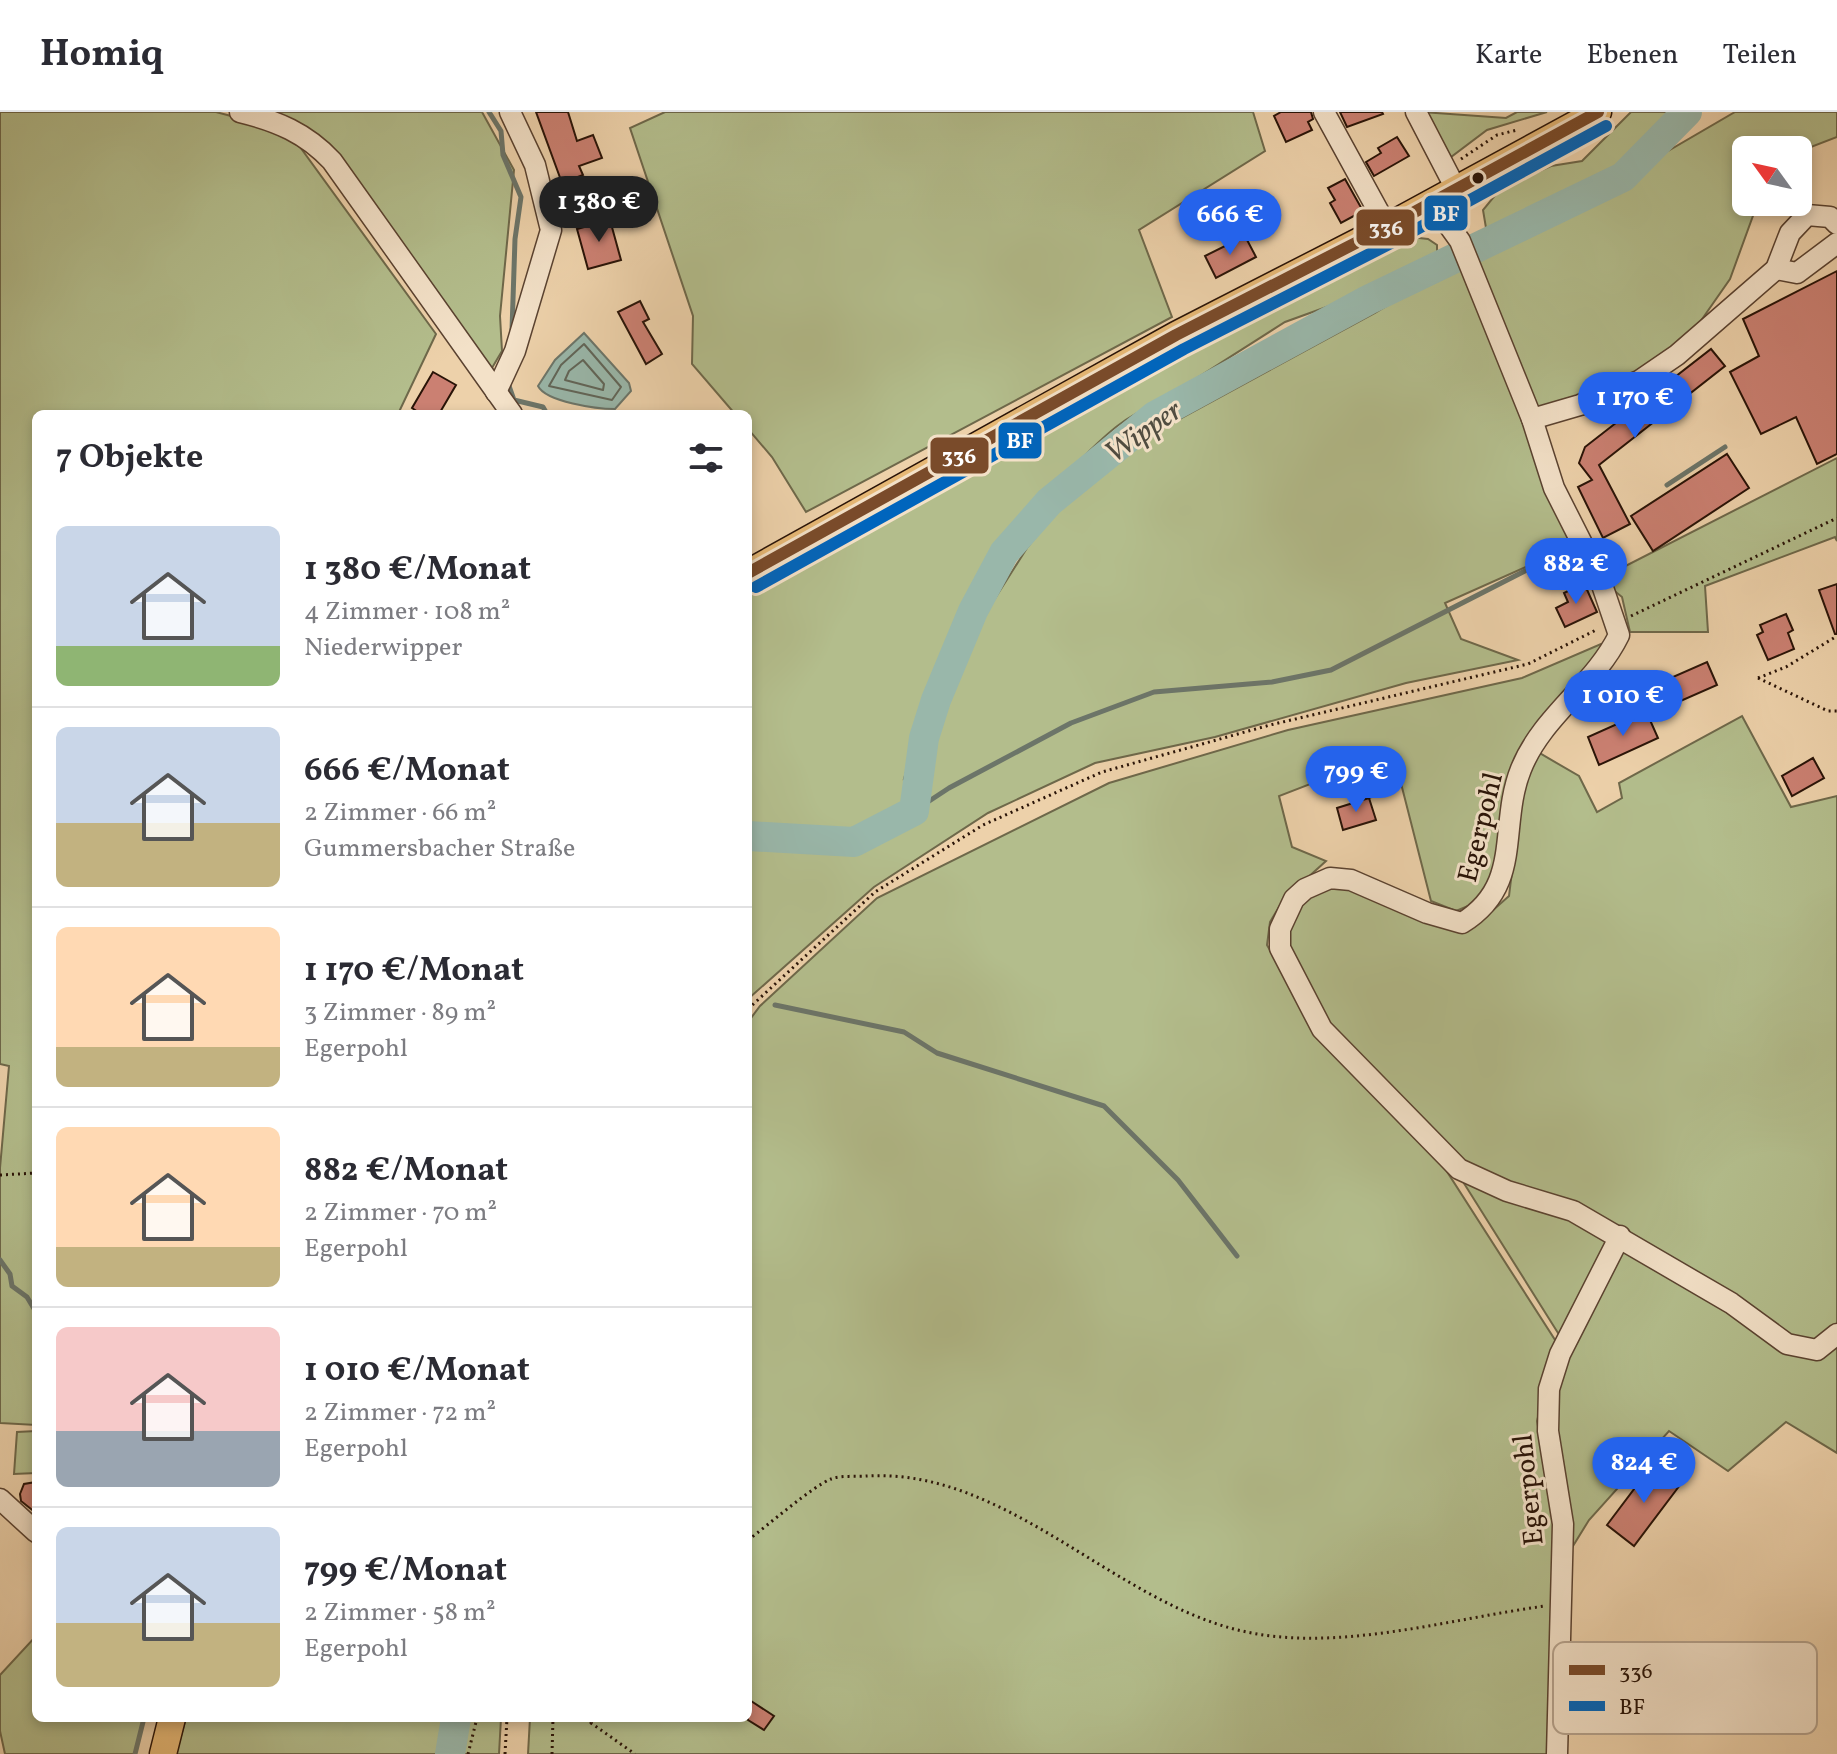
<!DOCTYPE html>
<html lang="de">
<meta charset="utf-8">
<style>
body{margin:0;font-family:Vollkorn,serif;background:#f2f2f3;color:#2b2b33;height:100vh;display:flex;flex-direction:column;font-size:30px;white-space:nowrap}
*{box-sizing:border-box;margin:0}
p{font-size:26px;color:#7c7c81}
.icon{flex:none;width:44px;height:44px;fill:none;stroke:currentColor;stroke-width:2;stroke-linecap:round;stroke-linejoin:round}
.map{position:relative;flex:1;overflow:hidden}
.sheet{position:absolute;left:32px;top:298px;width:720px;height:1312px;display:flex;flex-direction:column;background:#fff;border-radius:12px;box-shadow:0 4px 12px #0003}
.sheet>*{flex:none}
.needle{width:52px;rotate:303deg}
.fabs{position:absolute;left:1732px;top:24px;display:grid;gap:16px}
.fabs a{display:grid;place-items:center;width:80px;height:80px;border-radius:12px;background:#fff;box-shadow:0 4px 12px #0003;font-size:40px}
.price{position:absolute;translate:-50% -68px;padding:0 18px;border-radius:28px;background:#2563eb;color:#fff;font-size:26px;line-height:52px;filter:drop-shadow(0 2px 4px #0008)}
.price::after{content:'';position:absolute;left:50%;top:48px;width:24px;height:18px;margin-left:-12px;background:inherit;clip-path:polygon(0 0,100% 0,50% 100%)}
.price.selected{background:#222;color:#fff}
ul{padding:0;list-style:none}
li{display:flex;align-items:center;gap:24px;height:200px;padding:0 24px}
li+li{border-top:2px solid #e1e1e2}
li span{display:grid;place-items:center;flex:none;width:224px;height:160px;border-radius:12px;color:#555}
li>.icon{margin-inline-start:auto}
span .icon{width:96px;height:96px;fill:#fffc;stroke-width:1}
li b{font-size:34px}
h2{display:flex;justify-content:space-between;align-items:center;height:96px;padding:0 24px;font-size:34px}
header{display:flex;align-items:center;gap:48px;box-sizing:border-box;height:112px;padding:0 40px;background:#fff;border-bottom:2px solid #e1e1e2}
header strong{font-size:38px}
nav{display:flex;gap:44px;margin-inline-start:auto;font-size:28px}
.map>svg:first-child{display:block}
.green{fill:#b3bd8c;stroke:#6e684a;stroke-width:2}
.water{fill:#99b7aa;stroke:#6c7569;stroke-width:2}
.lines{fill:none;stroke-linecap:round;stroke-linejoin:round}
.shore{stroke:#616558;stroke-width:2}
.stream{stroke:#6c7569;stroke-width:5}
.river{stroke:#99b7aa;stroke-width:30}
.building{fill:#cb8072;stroke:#291307;stroke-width:2}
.minor-casing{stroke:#5a4230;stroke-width:23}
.major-casing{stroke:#291307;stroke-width:29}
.path{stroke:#291307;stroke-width:3;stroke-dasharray:2 4;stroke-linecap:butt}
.minor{stroke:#f3e1c8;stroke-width:20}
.major{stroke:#e6b875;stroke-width:26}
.bus-1-casing{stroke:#f3e1c8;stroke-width:18}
.bus-2-casing{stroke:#f3e1c8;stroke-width:18}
.bus-1{stroke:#7a4b2a;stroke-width:12}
.bus-2{stroke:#0065bd;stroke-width:12}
.bus-dot{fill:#291307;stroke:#f3e1c8;stroke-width:3}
.labels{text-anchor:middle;stroke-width:6;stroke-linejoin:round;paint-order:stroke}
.street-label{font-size:28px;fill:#291307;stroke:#f3e1c8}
.water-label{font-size:30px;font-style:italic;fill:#504c40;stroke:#f3e1c8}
.key{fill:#f3e1c8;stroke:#b6a38e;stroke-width:2}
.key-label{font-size:22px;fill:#291307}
.line-badge{stroke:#f3e1c8;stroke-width:3}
.badge-label{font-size:22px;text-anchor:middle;font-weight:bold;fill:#fff}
</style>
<header>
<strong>Homiq</strong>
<nav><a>Karte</a><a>Ebenen</a><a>Teilen</a></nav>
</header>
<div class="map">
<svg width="1837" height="1642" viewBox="0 0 1837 1642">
<rect width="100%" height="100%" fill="#edd1aa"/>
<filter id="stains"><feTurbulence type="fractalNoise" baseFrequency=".0025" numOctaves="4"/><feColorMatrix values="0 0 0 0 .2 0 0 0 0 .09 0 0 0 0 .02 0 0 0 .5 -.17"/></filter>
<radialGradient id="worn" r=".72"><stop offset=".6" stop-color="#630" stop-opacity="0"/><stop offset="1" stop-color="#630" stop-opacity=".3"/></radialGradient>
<g class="green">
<polygon points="0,0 216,0 265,13 300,35 436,222 398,302 36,302 36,1313 0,1311 0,1056 9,954 0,952"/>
<polygon points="271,0 482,0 514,58 500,204 502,239 489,261 322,27"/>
<polygon points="665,0 1253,0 1265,39 1139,118 1172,205 806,400 772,345 748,317 748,302 735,302 692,252 693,204 630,16"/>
<polygon points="1422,0 1506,6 1517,0 1547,0 1487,18 1451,45"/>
<polygon points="1631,0 1675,0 1663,5 1621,53 1493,121 1486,116 1483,98 1501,76 1551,54 1582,49"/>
<path d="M1735,0H1837V25L1798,40L1746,38V90H1758L1730,167L1677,243L1532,307L1582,430L1445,491L1461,527L1518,548L1406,571L1215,625L1095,651L988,701L874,775L748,887V473L1273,188L1410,125L1428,127L1437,133V144L1368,180L1285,210L1153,294C1123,305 1104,325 1081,347C983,436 939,542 904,667L929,664L933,622L980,510L1027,436L1065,388L1163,316L1375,201L1467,146L1517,127Z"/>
<polygon points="1837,346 1837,429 1835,425 1705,474 1708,520 1630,520 1622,485 1600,467"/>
<polygon points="1601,532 1605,538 1543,606 1487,776 1473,792 1456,799 1431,789 1393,640 1279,684 1292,735 1326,749 1284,787 1270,810 1267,833 1317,920 1426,1027 1557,1231 1537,1309 1555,1414 1550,1642 528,1642 530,1606 748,1606 748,910 760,894 877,786 1109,671 1288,618 1522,566"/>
<path d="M1742,604L1791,695L1837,684V1341L1786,1310L1728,1359L1669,1319L1589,1408L1573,1434C1560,1362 1541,1311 1570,1240L1433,1022L1331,914L1287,836L1288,808L1313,781L1345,771L1482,808L1509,784L1524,661L1536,639L1579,664L1597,700L1622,686L1619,671Z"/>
<polygon points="36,1319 36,1361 14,1362 17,1320"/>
<polygon points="36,1524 36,1606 144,1606 135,1642 5,1642 0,1619 0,1563"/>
<polygon points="186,1606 501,1606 499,1642 176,1642"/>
</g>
<path class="water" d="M584,221L629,271L631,279L615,297C597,297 546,290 538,274L555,248Z"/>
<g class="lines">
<g class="shore">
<polygon points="584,232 621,275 612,288 549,274 561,253"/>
<polygon points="583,248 604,272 603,278 565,268 569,259"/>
</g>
<g class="stream">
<polyline points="489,0 501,19 503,43 521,85 515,127 512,218"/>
<polyline points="508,271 514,288 543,295 547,302"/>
<polyline points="1667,373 1725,335"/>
<polyline points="914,699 949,676 1071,611 1154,580 1272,570 1331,558 1564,439"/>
<polyline points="775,893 904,920 937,941 1104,994 1178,1068 1237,1144"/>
<polyline points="0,1148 10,1162 12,1174 27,1185 36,1200"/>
<polyline points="135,1642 144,1606"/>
</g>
<g class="river">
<polyline points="748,724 854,730 914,699 924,626 936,588 973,499 1004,441 1049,390 1155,304 1368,188 1623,65 1687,0"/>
<polyline points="450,1642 456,1606"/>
</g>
</g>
<g class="building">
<polygon points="536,0 568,0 577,29 593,23 602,46 579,54 583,63 562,71"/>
<polygon points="1281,0 1311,0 1313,7 1308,10 1312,18 1286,30 1274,4"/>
<polygon points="1340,0 1382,0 1383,2 1347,15"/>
<polygon points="1397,25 1409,44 1374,64 1366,50 1381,41 1378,36"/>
<polygon points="1345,67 1363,99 1341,111 1330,91 1335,88 1328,76"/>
<polygon points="610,108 621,148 588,157 577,117"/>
<polygon points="1245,124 1256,145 1216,166 1205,144"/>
<polygon points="1837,159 1837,342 1817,352 1796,305 1761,322 1730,260 1759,244 1743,207"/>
<polygon points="640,189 649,207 643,210 662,242 646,252 618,200"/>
<polygon points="1711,237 1725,254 1599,353 1630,412 1603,426 1578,375 1592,368 1579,351 1585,335"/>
<polygon points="433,260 456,273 439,302 421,302 412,296"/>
<polygon points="1727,342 1749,376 1653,439 1631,404"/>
<polygon points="1584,471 1597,500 1565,515 1556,496 1568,490 1564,481"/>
<polygon points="1837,472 1837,522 1835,522 1819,478"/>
<polygon points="1786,502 1793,518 1788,521 1794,537 1768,548 1757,523 1763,520 1760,513"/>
<polygon points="1707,550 1717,573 1667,595 1657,572"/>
<polygon points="1646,599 1658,626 1599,653 1588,625"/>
<polygon points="1813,646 1824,666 1792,684 1782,664"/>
<polygon points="1383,661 1388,679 1369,686 1363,668"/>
<polygon points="1369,686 1376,708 1343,718 1337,696"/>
<polygon points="1653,1352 1680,1373 1634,1434 1607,1413"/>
<polygon points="36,1370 36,1401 21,1389 20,1382 24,1372"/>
<polygon points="748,1587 774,1604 764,1618 748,1608"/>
</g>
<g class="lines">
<g class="minor-casing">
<g id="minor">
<path d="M240,0C277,9 306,21 332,49L512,302"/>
<polyline points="1324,0 1387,115"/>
<polyline points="1416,0 1456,77"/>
<path d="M1432,90L1460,129L1532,307L1554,376L1600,467L1619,523C1594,574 1542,604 1521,657C1498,714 1524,773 1462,811L1427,801L1351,768L1330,766L1305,777L1294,787L1280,817V836L1322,917L1459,1057L1507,1079L1573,1099L1731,1191L1787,1232L1817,1238L1837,1222"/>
<polyline points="1776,157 1797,161 1837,131"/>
<polyline points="496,280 515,239 551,118 535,53 510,0"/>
<polyline points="1532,307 1580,293 1639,269 1677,243 1776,157 1790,121 1807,103 1830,105 1837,112"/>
<polyline points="0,1387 36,1420"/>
<polyline points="1557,1642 1563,1412 1548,1319 1549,1277 1560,1242 1620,1124"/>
</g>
</g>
<g class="major-casing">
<g id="major">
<polyline points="748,461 1176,223 1387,115 1598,0"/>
<polyline points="163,1642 172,1606"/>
</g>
</g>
<g class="path">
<polyline points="1461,47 1497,23 1517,18"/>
<polyline points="1631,504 1837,406"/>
<polyline points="1758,566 1786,555 1837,524"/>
<polyline points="1758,566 1828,599 1837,599"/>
<polyline points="748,897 875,780 983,713 1102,660 1270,613 1528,552 1598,517"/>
<polyline points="0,1063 36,1061"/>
<path d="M748,1428C767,1414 813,1374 831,1367C841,1363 857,1365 867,1364C1005,1356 1111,1487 1238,1518C1334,1542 1448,1507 1545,1494"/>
<polyline points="595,1606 591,1611 635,1642"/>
<polyline points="468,1642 477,1606"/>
<polyline points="505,1642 507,1606"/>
<polyline points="552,1642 553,1606"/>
</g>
<use href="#minor" class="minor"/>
<use href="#major" class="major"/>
<g class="bus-1-casing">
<polyline id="bus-1" points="748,461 1176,223 1387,115 1598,0"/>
</g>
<g class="bus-2-casing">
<polyline id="bus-2" points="756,475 1184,237 1395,129 1606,14"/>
</g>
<use href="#bus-1" class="bus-1"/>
<use href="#bus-2" class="bus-2"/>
</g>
<circle class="bus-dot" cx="1478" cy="66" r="7"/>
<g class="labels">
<g class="street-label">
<text transform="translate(1479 715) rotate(-76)" y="10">Egerpohl</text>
<text transform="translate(1527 1378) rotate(-96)" y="10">Egerpohl</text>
</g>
<g class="water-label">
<text transform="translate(1143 319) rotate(-35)" y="10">Wipper</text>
</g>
</g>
<rect x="1553" y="1530" width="264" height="92" rx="12" class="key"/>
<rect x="1569" y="1553" width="36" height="10" fill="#7a4b2a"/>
<rect x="1569" y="1589" width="36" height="10" fill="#0065bd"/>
<g class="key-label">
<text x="1619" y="1566">336</text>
<text x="1619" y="1602">BF</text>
</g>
<g class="line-badge">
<rect x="1423" y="82" width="46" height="38" rx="8" fill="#0065bd"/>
<rect x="1355" y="96" width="61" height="39" rx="8" fill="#7a4b2a"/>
<rect x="997" y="309" width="46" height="39" rx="8" fill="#0065bd"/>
<rect x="929" y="324" width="61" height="39" rx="8" fill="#7a4b2a"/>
</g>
<g class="badge-label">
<text x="1446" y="109">BF</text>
<text x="1386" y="123">336</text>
<text x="1020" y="336">BF</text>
<text x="959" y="351">336</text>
</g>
<rect width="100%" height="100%" filter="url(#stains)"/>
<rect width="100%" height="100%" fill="url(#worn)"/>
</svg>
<div class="fabs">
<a><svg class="needle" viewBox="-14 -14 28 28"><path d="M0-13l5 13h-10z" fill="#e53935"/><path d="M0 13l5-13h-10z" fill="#7c7c81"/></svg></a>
</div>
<b class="price selected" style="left:599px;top:132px">1 380 €</b>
<b class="price" style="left:1230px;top:145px">666 €</b>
<b class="price" style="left:1635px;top:328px">1 170 €</b>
<b class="price" style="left:1576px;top:494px">882 €</b>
<b class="price" style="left:1623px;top:626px">1 010 €</b>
<b class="price" style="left:1356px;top:702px">799 €</b>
<b class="price" style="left:1644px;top:1393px">824 €</b>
<section class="sheet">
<h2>7 Objekte<svg class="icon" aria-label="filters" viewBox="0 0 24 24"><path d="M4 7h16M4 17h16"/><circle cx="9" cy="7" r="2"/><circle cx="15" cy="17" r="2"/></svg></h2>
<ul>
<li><span style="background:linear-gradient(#c9d6e8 75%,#8fb573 0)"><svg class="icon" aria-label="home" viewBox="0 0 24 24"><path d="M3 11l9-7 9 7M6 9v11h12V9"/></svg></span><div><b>1 380 €/Monat</b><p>4 Zimmer · 108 m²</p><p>Niederwipper</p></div></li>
<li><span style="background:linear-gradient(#c9d6e8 60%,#c2b280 0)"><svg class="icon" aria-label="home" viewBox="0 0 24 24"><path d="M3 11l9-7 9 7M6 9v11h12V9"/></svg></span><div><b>666 €/Monat</b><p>2 Zimmer · 66 m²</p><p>Gummersbacher Straße</p></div></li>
<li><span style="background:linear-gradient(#ffd9b3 75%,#c2b280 0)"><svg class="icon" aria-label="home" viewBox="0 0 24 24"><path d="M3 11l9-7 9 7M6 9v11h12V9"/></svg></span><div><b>1 170 €/Monat</b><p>3 Zimmer · 89 m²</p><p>Egerpohl</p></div></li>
<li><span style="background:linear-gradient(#ffd9b3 75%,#c2b280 0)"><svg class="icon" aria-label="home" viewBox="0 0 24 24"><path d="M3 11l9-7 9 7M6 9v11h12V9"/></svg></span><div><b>882 €/Monat</b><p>2 Zimmer · 70 m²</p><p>Egerpohl</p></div></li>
<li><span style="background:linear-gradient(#f6c9c9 65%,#9aa5b1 0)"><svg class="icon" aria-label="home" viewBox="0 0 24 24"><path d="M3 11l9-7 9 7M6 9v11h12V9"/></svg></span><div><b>1 010 €/Monat</b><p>2 Zimmer · 72 m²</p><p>Egerpohl</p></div></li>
<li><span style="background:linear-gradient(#c9d6e8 60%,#c2b280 0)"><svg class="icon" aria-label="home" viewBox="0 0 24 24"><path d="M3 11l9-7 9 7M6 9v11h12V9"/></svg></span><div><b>799 €/Monat</b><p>2 Zimmer · 58 m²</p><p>Egerpohl</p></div></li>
</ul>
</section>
</div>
